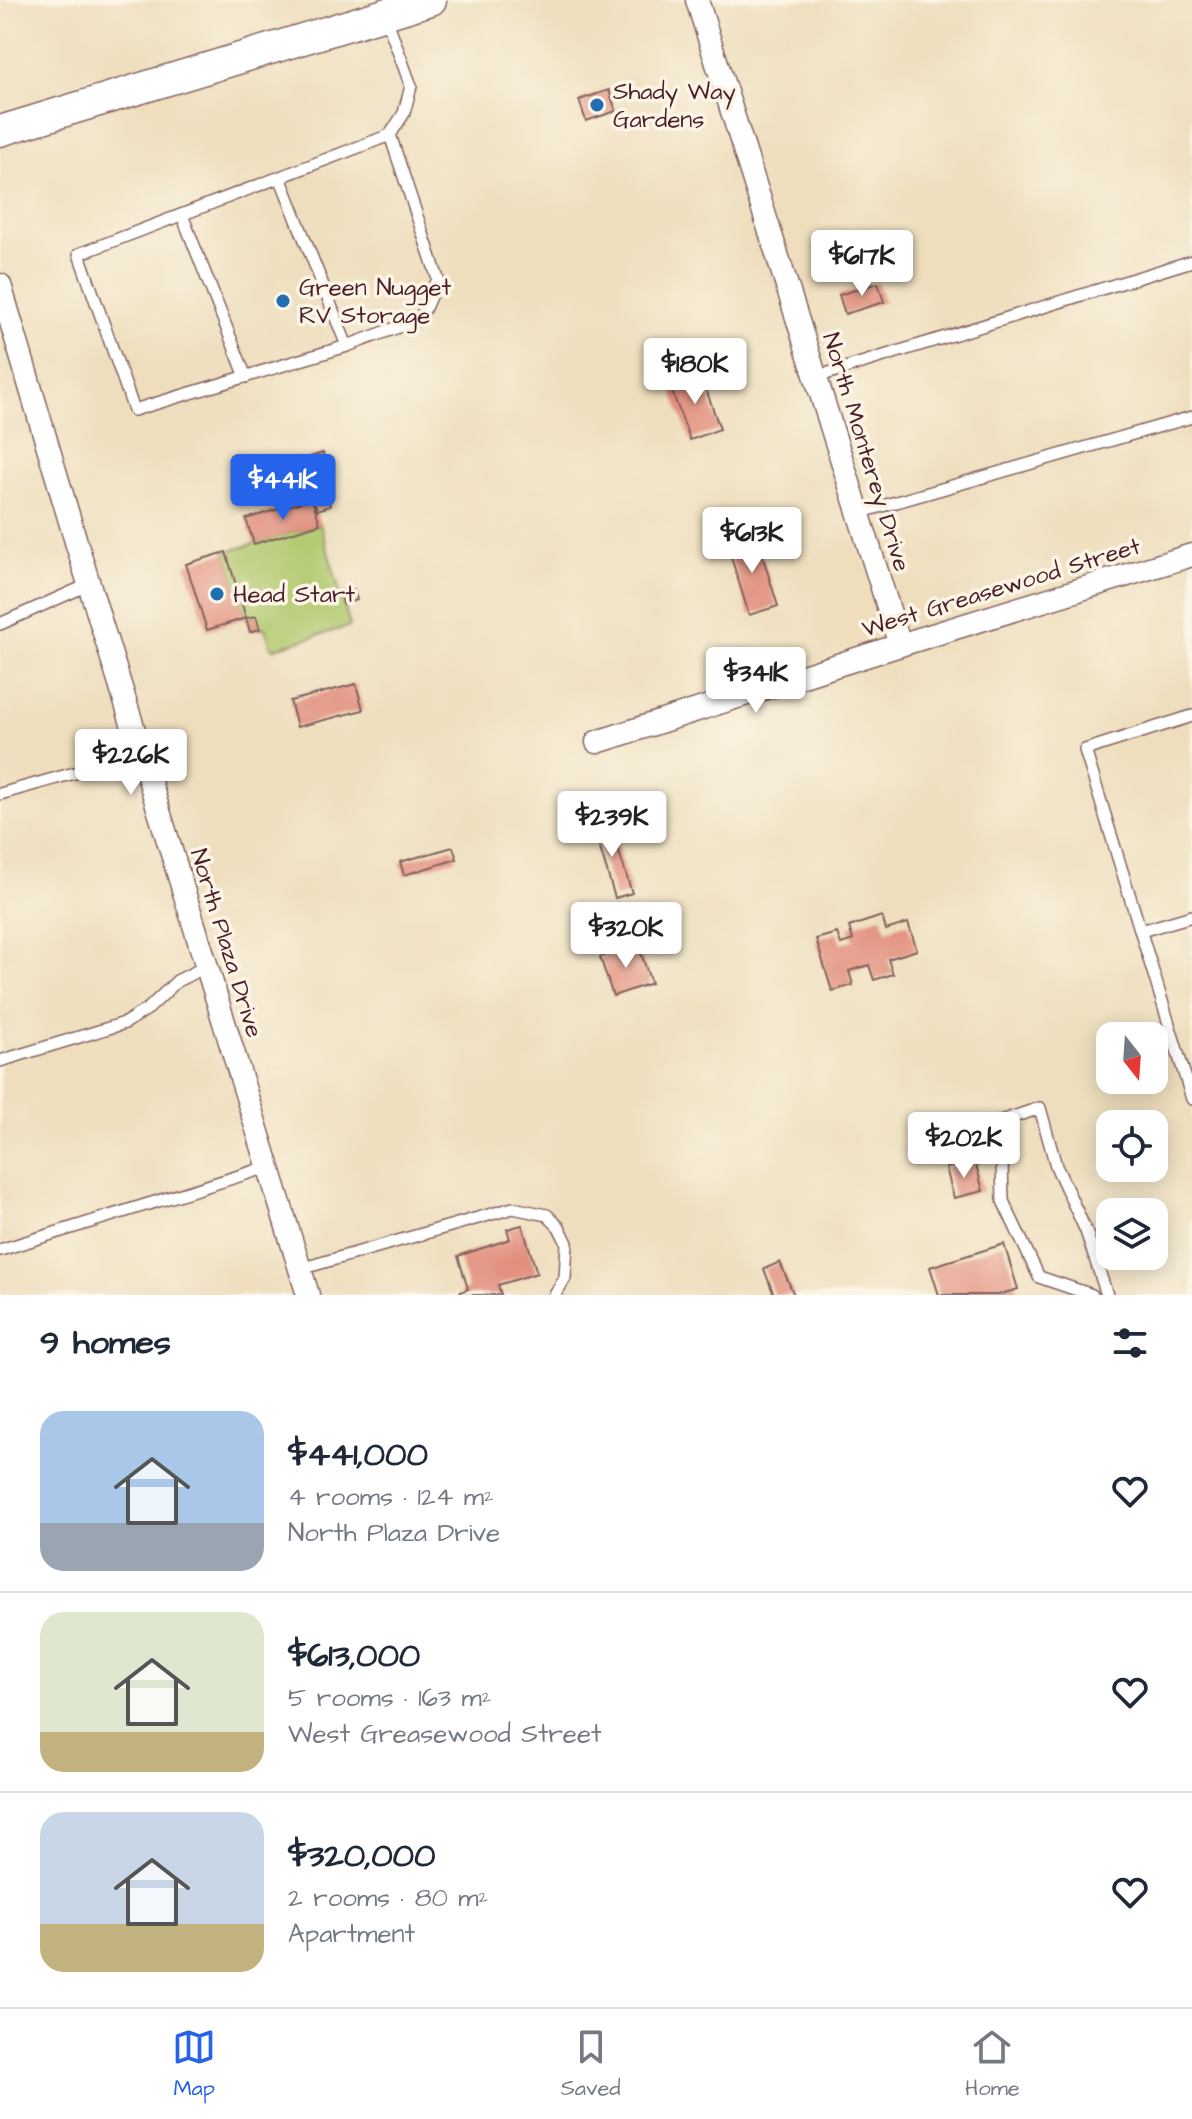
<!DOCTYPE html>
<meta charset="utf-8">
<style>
body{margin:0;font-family:"Architects Daughter",sans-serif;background:#f6f6f7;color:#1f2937;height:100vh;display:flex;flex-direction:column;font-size:30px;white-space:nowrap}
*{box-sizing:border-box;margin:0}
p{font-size:26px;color:#747a83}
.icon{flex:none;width:44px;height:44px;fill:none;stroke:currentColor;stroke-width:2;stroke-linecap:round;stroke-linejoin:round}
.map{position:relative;height:1295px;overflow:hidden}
.details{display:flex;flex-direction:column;background:#fff;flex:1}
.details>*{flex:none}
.needle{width:52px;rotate:163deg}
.controls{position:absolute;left:1096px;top:1022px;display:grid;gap:16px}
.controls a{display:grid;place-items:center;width:72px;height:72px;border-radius:16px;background:#fff;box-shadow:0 4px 20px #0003;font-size:40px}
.price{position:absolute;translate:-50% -68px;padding:0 18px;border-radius:8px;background:#fff;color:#222;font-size:26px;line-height:52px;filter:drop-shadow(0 2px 4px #0008)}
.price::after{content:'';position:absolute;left:50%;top:48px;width:24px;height:18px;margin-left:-12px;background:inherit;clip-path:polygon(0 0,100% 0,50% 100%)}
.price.selected{background:#2563eb;color:#fff}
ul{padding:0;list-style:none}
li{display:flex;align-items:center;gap:24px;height:200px;padding:0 40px}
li+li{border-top:2px solid #e0e1e3}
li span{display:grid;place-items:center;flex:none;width:224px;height:160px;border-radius:24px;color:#555}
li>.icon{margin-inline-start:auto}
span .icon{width:96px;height:96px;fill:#fffc;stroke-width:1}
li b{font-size:34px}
h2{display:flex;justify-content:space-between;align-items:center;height:96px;padding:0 40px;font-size:34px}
.dock{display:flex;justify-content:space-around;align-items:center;height:112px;border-top:2px solid #e0e1e3;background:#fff;font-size:22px;color:#747a83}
.dock a{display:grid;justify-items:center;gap:4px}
.dock .selected{color:#2563eb}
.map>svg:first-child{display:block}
.green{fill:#b1c96e;stroke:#7e744c;stroke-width:2}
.building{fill:#e28e7d}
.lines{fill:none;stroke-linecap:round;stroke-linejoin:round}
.service-casing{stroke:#83625e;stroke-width:14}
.minor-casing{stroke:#83625e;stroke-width:25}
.secondary-casing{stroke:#83625e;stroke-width:33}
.service{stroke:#fff;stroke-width:11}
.minor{stroke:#fff;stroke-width:22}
.secondary{stroke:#fff;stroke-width:30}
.poi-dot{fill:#1f6fb2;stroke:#fcf5e5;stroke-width:3}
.labels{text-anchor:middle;stroke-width:7;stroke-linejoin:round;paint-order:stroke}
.poi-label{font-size:24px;fill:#4a1f2b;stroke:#fcf5e5;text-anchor:start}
.street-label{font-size:24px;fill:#4a1f2b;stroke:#fcf5e5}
</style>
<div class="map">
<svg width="1192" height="1295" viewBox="0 0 1192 1295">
<rect width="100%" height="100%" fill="#fcf5e5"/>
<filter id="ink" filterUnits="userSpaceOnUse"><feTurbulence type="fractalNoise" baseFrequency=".0125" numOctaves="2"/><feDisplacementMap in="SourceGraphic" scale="16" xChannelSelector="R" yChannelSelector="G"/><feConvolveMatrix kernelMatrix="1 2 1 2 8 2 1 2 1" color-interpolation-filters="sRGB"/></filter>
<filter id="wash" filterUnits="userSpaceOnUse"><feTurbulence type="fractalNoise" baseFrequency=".006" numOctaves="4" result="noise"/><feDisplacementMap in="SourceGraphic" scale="32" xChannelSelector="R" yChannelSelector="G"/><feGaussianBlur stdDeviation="1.8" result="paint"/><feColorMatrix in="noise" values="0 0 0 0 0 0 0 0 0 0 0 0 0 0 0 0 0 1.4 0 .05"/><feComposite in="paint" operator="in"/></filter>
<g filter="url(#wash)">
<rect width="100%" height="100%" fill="#eedebd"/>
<polygon class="green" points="320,524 350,626 272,649 265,628 260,629 255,616 246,618 226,552"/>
<g id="blocks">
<g class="building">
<polygon points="609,90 616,111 586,121 579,100"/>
<polygon points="878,283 884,302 845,314 839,295"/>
<polygon points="700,372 720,429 690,440 669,383"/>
<polygon points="323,453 331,482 319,486 310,457"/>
<polygon points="327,494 330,506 317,510 313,499"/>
<polygon points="312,499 320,524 254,544 246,519"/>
<polygon points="756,535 778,606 749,615 727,544"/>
<polygon points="226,552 246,618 207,630 186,564"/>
<polygon points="354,590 357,600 343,604 341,594"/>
<polygon points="256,616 260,629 250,632 246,618"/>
<polygon points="356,684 363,710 297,727 290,701"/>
<polygon points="609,820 632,893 615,898 593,825"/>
<polygon points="453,847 457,859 404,875 400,862"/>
<polygon points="882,916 886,930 908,923 917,950 888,959 893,974 874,980 869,965 849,971 853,985 832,991 816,939 837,933 841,944 853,940 849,927"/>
<polygon points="638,944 651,983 613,996 600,957"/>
<polygon points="975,1161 983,1191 954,1198 946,1168"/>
<polygon points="522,1225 537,1273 498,1285 501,1295 461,1295 460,1292 468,1289 458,1256 510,1239 507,1229"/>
<polygon points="1004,1244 1018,1289 998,1295 939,1295 930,1267"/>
<polygon points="780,1262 794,1295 774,1295 764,1269"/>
</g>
</g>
</g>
<g filter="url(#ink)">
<use href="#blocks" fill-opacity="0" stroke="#83625e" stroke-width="2"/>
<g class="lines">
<g class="service-casing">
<g id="service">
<polyline points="385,15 411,86 404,113 390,135 438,279 420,319 347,346 134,410 79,254 390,135"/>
<polyline points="280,177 347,346"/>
<polyline points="182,215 246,377"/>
<polyline points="816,377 1192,261"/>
<polyline points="858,513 1192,417"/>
<polyline points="0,624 90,584"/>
<polyline points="1192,716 1085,750 1192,1099"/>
<polyline points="0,794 142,754"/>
<polyline points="1141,931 1192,916"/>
<polyline points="0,1061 125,1023 149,1008 177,981 207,966"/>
<polyline points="0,1250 268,1167"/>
<polyline points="300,1269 513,1208 547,1215 559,1227 567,1243 565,1278 555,1295"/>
<polyline points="1092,1295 1039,1277 1003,1201 1001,1121 1040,1108 1056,1166 1086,1231 1107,1295"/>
</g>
</g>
<g class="minor-casing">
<g id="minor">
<polyline points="697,0 900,645"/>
<polyline points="0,285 77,545 308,1295"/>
<polyline points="597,742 900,645 1192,555"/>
</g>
</g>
<g class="secondary-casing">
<polyline id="secondary" points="0,131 431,0"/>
</g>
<use href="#service" class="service"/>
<use href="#minor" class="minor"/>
<use href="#secondary" class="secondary"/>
</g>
</g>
<g class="poi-dot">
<circle cx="597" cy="105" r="8"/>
<circle cx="283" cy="301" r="8"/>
<circle cx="217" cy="594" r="8"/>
</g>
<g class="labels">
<g class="poi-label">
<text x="613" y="99">Shady Way<tspan x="613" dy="28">Gardens</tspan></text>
<text x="299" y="295">Green Nugget<tspan x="299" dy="28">RV Storage</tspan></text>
<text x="233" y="602">Head Start</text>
</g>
<g class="street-label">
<text transform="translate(867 452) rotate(73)" y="8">North Monterey Drive</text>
<text transform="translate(1001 587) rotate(-17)" y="8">West Greasewood Street</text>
<text transform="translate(227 943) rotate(73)" y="8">North Plaza Drive</text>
</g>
</g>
</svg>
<div class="controls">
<a><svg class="needle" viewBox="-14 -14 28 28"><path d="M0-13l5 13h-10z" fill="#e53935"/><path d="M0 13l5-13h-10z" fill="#747a83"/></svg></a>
<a><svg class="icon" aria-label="locate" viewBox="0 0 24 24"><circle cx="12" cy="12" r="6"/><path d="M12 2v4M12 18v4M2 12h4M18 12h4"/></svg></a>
<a><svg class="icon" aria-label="layers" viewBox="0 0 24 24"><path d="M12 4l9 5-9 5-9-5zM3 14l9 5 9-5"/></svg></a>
</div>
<b class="price" style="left:862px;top:298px">$617K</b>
<b class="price" style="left:695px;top:406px">$180K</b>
<b class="price selected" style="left:283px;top:522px">$441K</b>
<b class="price" style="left:752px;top:575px">$613K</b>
<b class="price" style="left:756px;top:715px">$341K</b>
<b class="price" style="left:131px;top:797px">$226K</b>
<b class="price" style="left:612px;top:859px">$239K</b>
<b class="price" style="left:626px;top:970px">$320K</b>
<b class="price" style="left:964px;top:1180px">$202K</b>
</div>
<section class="details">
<h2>9 homes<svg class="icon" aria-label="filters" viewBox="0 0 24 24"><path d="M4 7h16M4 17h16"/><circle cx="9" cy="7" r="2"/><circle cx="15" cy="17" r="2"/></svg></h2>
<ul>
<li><span style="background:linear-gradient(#a9c7e8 70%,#9aa5b1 0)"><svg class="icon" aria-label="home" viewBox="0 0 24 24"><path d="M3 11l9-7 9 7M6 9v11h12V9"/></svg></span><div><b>$441,000</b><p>4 rooms · 124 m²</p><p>North Plaza Drive</p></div><svg class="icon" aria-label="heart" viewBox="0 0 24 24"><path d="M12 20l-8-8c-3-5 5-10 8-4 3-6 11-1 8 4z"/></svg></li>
<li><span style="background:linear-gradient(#dfe7d0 75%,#c2b280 0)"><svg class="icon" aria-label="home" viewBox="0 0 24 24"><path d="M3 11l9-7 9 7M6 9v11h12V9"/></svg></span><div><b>$613,000</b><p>5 rooms · 163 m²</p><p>West Greasewood Street</p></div><svg class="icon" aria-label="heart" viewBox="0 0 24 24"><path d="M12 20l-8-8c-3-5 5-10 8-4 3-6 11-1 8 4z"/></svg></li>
<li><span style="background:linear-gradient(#c9d6e8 70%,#c2b280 0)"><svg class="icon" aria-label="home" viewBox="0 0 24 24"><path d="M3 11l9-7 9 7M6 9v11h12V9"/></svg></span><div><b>$320,000</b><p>2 rooms · 80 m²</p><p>Apartment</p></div><svg class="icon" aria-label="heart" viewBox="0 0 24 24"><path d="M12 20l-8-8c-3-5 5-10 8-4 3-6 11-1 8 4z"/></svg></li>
</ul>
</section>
<nav class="dock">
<a class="selected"><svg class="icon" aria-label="map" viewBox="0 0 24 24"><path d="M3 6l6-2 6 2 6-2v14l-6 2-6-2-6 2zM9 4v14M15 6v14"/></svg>Map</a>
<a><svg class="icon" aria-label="saved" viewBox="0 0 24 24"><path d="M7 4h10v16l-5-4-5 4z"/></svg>Saved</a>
<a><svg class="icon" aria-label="home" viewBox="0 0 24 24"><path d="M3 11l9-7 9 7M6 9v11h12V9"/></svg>Home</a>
</nav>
